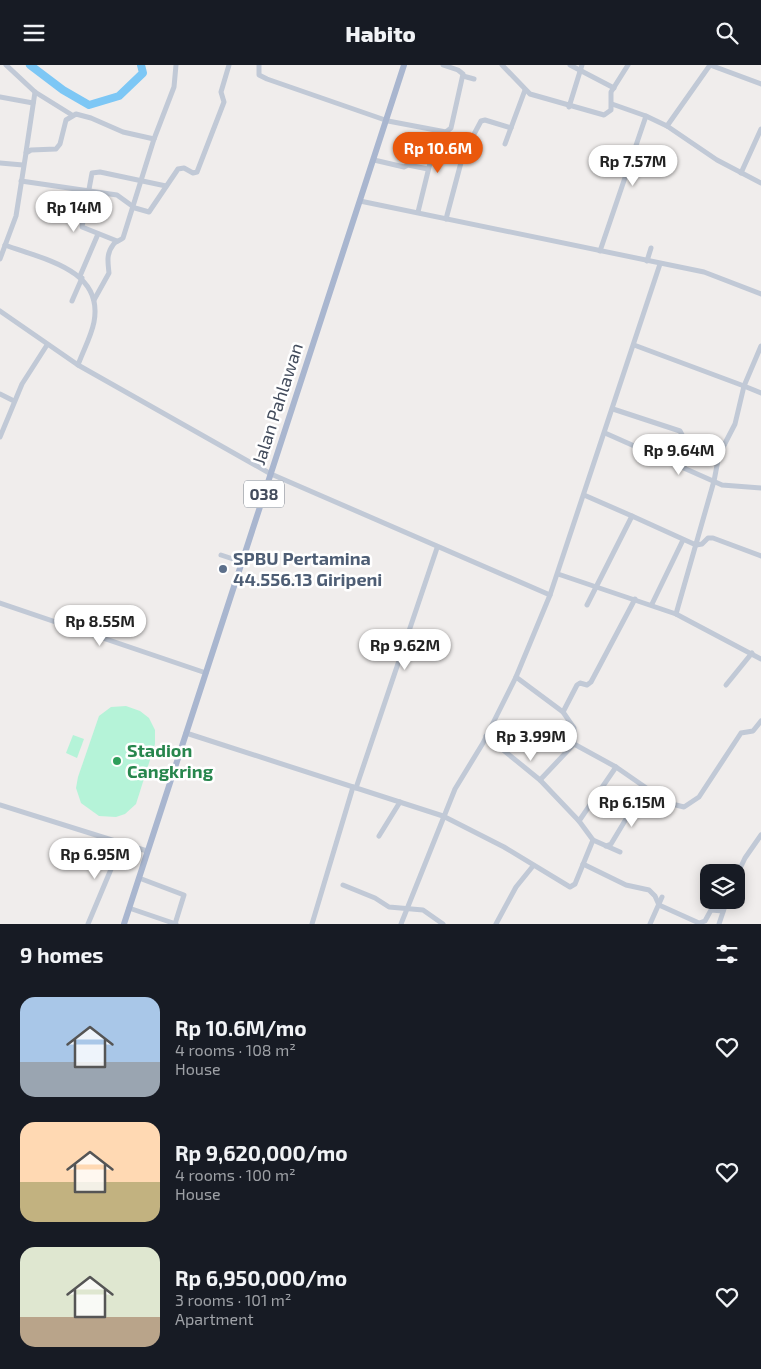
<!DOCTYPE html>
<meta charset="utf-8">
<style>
body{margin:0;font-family:"Exo 2",sans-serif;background:#242831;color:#f1f3f6;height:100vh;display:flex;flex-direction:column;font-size:19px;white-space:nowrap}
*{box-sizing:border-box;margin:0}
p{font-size:16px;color:#9ea1a6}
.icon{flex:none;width:28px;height:28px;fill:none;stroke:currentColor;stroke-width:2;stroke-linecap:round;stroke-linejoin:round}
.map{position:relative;height:859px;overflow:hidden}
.sheet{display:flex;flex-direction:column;background:#171b24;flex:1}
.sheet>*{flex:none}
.fabs{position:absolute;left:700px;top:799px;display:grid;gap:10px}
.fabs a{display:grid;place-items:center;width:45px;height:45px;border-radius:10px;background:#171b24;box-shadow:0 2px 12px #0003;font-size:25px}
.price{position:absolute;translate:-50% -42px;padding:0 11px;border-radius:18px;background:#fff;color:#222;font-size:16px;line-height:32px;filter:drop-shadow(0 1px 2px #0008)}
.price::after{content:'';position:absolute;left:50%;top:30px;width:15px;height:11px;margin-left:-8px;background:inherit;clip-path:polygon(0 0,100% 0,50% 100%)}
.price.current{background:#ea580c;color:#fff}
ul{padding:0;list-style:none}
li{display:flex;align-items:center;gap:15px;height:125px;padding:0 20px}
li span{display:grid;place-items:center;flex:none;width:140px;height:100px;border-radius:15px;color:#555}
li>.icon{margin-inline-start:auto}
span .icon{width:60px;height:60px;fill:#fffc;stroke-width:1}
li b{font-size:21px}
h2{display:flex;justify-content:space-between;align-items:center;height:60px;padding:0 20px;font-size:21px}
header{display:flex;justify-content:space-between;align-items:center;height:65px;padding:0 20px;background:#171b24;font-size:22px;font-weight:800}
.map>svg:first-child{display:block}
.green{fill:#b5f3d8}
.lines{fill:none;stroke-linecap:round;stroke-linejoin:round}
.river{stroke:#7dc7f5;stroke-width:8}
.minor{stroke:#c1c9d6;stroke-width:5}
.major{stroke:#a9b6cf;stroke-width:6}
.service-dot{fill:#5c6f8a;stroke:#fff;stroke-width:2}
.leisure-dot{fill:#2e9e5b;stroke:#fff;stroke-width:2}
.labels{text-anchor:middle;stroke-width:5;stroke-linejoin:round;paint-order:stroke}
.shield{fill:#fff;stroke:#7b828d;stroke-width:1}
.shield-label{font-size:16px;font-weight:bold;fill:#434c5c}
.street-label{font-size:18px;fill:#434c5c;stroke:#fff}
.service-label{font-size:18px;font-weight:bold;fill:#4e5e75;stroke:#fff;text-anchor:start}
.leisure-label{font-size:18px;font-weight:bold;fill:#27864d;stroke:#fff;text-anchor:start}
</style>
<header><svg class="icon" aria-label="menu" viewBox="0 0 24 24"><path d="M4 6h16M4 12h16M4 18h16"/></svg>Habito<svg class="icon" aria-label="search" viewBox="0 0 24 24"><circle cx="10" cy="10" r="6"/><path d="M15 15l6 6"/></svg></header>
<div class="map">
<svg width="761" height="859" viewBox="0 0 761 859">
<rect width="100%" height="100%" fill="#f0edec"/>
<g class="green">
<polygon points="126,641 140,646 149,653 155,665 155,679 136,739 125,749 116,752 99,751 81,738 76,723 78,712 99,651 111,642"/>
<polygon points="73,670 84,674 77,693 66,688"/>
</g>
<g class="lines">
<polyline class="river" points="30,0 63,25 89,40 119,31 143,8 141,0"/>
<g class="minor">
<polyline points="6,0 35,27 72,50"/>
<polyline points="259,0 259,10 267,14 388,56 446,67 451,63 463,9 458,5 443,0"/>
<polyline points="502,0 530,29 604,50 611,45 611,27 628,0"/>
<polyline points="570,0 614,23"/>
<polyline points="710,0 761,19"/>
<polyline points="463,11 474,14"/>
<polyline points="0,32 33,38"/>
<polyline points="612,39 646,51 667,61 717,95 761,118"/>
<polyline points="569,42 582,0"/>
<polyline points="667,61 710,0"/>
<polyline points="505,79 525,25"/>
<polyline points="26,87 35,27"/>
<polyline points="374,95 404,102 408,100 428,104"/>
<polyline points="0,98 23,100"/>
<polyline points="741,108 761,64"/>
<polyline points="21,116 117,130 135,143 149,147 178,104 184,103 193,108 197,107 224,37 221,27 229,0"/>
<polyline points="360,136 704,207 761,229"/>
<polyline points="418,147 433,86 435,66"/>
<polyline points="446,154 463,90 481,56 485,55 511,63"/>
<polyline points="117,176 82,162 92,108 100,107 166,121"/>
<path d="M5,180C42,194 104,204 94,257C91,272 83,286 78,300"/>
<polyline points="600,186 646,51"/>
<polyline points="0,194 16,151 26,88 31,85 56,84 60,79 66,55 76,49 91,53 123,67 154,74 174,22 176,0"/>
<polyline points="647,196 651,183"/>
<polyline points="80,211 98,169"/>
<path d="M94,235L109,208C108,198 106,189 113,180C115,176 120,176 123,173L154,74"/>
<polyline points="72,236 82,213"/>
<polyline points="0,246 78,300 271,409 550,530"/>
<polyline points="634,280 744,321 735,359 719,390 714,416 676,549"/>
<polyline points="761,281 744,321 761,328"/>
<polyline points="0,329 14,336"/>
<polyline points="613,344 680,366 689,383 684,402"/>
<polyline points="605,368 722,420 761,423"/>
<polyline points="0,372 22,319 47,280"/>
<polyline points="584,430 632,451"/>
<polyline points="221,490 242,497"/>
<polyline points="558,509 676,549 761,594"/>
<polyline points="0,538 206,608"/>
<polyline points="652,539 683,475"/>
<polyline points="587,540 632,451 696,480 702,479 708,473 713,473 761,491"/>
<polyline points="516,612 563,647 577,620 580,618 587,620 591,617 635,534"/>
<polyline points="726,620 752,588"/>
<polyline points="186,668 443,751 504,782 570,822 575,819 593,775 579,756 616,702 574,679"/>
<polyline points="486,671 540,715 574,679 574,663 563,647"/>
<polyline points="616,702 668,738 684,742 699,732 741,668 753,666 761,656"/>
<polyline points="540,715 579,756"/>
<polyline points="356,723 437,483"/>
<polyline points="0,740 147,786"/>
<polyline points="379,771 400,737"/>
<polyline points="593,775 620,787"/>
<polyline points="606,781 611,779 626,754 649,724"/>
<polyline points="583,799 626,820 649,825 655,831 659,840 699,858 705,856 711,845 723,846"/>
<polyline points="736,812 745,793 761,770"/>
<polyline points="139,813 184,830 175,859"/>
<polyline points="343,820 375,833 389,842 423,845 443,859"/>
<polyline points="129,843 176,859"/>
<polyline points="88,859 122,778"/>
<polyline points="312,859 353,722"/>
<polyline points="401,859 455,724 483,678 516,612 550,530 660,199"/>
<polyline points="496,859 516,822 533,801"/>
<polyline points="650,859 662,832"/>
<polyline points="719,859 727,835"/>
</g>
<polyline class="major" points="124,859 404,0"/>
</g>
<circle class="service-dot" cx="223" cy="504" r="5"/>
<circle class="leisure-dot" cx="117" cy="696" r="5"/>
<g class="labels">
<rect class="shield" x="244" y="415.5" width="40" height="27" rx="4"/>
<g class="shield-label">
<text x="264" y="435">038</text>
</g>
<g class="street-label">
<text transform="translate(278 339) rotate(-72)" y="6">Jalan Pahlawan</text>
</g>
<g class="service-label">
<text x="233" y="500">SPBU Pertamina<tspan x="233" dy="21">44.556.13 Giripeni</tspan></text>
</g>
<g class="leisure-label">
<text x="127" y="692">Stadion<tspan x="127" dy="21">Cangkring</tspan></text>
</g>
</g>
</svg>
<div class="fabs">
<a><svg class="icon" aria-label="layers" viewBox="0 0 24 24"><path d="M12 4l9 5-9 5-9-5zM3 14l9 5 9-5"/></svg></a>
</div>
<b class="price current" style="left:438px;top:109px">Rp 10.6M</b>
<b class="price" style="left:633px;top:122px">Rp 7.57M</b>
<b class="price" style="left:74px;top:168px">Rp 14M</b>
<b class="price" style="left:679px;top:411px">Rp 9.64M</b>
<b class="price" style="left:100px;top:582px">Rp 8.55M</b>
<b class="price" style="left:405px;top:606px">Rp 9.62M</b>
<b class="price" style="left:531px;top:697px">Rp 3.99M</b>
<b class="price" style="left:632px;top:763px">Rp 6.15M</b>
<b class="price" style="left:95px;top:815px">Rp 6.95M</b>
</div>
<section class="sheet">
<h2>9 homes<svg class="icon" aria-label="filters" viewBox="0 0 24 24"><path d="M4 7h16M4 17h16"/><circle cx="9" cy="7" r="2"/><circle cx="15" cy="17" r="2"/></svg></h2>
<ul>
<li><span style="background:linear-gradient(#a9c7e8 65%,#9aa5b1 0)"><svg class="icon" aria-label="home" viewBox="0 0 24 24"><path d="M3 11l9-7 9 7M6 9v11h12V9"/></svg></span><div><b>Rp 10.6M/mo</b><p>4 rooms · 108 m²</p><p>House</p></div><svg class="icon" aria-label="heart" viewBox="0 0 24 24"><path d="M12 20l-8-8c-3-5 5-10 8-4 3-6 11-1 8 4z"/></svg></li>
<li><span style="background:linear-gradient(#ffd9b3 60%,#c2b280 0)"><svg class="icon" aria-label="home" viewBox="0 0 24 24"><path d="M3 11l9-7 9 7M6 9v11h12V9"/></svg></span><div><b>Rp 9,620,000/mo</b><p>4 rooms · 100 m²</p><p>House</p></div><svg class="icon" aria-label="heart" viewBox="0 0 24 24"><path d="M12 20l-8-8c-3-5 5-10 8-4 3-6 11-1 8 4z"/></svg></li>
<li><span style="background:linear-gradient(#dfe7d0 70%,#b9a48a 0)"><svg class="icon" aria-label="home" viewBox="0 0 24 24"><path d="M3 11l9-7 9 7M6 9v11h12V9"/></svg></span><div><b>Rp 6,950,000/mo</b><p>3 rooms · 101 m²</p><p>Apartment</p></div><svg class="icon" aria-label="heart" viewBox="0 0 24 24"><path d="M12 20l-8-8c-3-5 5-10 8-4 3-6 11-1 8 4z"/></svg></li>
</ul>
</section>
